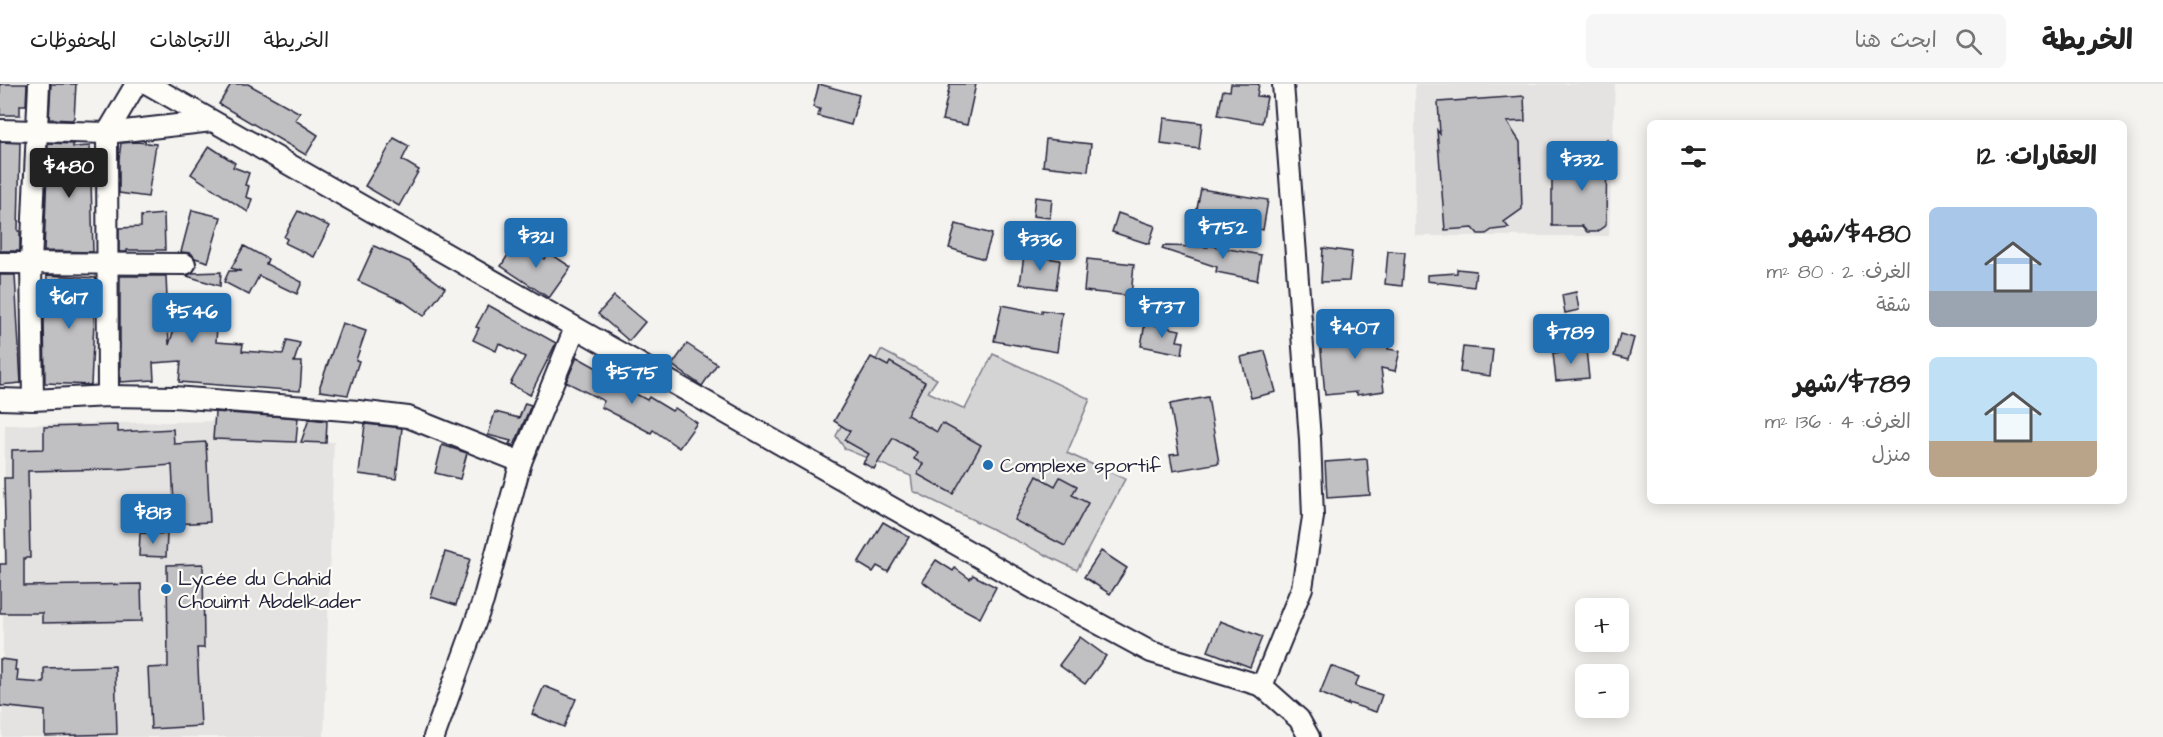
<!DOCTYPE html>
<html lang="ar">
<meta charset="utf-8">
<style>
body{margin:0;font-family:"Architects Daughter","Playpen Sans Arabic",sans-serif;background:#f6f6f6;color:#222;direction:rtl;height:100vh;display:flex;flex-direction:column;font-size:22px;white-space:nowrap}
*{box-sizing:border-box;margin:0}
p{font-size:20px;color:#767676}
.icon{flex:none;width:33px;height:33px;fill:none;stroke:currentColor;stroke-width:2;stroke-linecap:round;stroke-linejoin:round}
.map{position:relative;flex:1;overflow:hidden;direction:ltr}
.drawer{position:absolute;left:1647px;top:36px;width:480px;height:384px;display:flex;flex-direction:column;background:#fff;border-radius:9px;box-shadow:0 3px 15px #0003;direction:rtl}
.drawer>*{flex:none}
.tools{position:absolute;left:1575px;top:514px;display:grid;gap:12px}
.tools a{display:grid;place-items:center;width:54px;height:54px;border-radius:9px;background:#fff;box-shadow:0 3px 15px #0003;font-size:30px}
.price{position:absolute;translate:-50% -51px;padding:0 14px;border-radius:6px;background:#1f6fb2;color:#fff;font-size:20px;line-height:39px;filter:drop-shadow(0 2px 3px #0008)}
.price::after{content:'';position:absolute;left:50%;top:36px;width:18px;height:14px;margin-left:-9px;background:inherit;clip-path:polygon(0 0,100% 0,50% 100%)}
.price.selected{background:#222;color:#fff}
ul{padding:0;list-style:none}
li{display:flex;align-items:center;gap:18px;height:150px;padding:0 30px}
li span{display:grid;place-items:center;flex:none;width:168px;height:120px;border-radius:9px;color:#555}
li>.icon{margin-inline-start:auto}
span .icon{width:72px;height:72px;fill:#fffc;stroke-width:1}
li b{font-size:26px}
h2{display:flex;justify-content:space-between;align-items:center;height:72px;padding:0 30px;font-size:26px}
header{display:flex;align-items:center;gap:36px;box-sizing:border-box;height:84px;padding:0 30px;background:#fff;border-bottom:2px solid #e0e0e0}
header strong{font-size:28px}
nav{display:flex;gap:33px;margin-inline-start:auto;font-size:21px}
.search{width:420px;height:54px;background:#f6f6f6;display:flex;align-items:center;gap:15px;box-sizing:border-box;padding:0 21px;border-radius:9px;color:#767676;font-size:22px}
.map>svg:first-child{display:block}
.built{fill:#e4e3e2}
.green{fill:#d5d4d5;stroke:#7c7b88;stroke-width:1.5}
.building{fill:#c0bfc2;stroke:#22223b;stroke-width:1.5}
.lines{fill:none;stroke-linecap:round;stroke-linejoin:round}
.minor-casing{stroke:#22223b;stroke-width:24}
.minor{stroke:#fdfcf7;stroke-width:20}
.poi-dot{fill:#1f6fb2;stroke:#fdfcf7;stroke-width:2}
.labels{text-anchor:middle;stroke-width:4.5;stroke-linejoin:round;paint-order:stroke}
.poi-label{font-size:20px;fill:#22223b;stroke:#fdfcf7;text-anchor:start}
</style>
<header>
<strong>الخريطة</strong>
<div class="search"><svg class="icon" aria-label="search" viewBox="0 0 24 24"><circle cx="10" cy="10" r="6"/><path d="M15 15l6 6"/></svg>ابحث هنا</div>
<nav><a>الخريطة</a><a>الاتجاهات</a><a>المحفوظات</a></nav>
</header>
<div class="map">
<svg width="2163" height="653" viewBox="0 0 2163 653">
<rect width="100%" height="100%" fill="#f4f3ef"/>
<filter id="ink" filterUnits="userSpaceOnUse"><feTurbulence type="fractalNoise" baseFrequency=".0167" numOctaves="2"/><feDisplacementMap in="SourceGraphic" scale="12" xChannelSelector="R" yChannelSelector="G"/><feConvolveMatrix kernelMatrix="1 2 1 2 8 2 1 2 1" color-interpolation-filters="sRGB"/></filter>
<g filter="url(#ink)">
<g class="built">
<polygon points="1415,0 1615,0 1609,152 1415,152"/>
<polygon points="221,337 224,352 334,358 324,653 2,653 5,341"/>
</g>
<polygon class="green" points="881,266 937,295 928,308 965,325 993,270 1090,315 1067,369 1125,395 1077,486 913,407 911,392 845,365 836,352"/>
<g class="building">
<polygon points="0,0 27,0 26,21 20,21 20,31 0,31"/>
<polygon points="51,0 76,0 74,34 72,36 49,35"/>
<polygon points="231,0 248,0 300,29 295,36 318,51 306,71 219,20"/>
<polygon points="819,0 859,11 851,41 818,32 820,25 813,23"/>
<polygon points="950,0 976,0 967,41 942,36"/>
<polygon points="1231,0 1259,0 1257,12 1267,13 1262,39 1218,31 1223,6 1230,7"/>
<polygon points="1524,12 1525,37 1507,38 1520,58 1522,125 1504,138 1509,144 1492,146 1486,150 1478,150 1473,144 1445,146 1437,46 1440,50 1438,18"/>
<polygon points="1164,34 1202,39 1199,65 1161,60"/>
<polygon points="394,54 409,62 402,76 419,86 399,122 365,102 378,80 379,81"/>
<polygon points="1046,55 1091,60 1088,87 1043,82"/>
<polygon points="1607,55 1606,141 1596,148 1587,148 1582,142 1552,142 1552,95"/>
<polygon points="0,58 20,59 18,147 20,147 20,167 0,167"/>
<polygon points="137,58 156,60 148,113 119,109 119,75 121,59"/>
<polygon points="48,59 73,60 73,63 90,62 93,168 44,167"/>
<polygon points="209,62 235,79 233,83 249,89 245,101 249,102 246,113 252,115 248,128 191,90"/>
<polygon points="1201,105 1268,116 1263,146 1195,134"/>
<polygon points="1035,113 1052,115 1050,134 1033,132"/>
<polygon points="192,126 221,133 208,178 195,174 191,169 181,168"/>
<polygon points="298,127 329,142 314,173 285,159 287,155 284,153"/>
<polygon points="1118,129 1155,142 1149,160 1112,148"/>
<polygon points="164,130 165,166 127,166 127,168 119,168 119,144 141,143 141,132"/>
<polygon points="956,140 992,150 984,175 949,164"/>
<polygon points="516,158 544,175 548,168 571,183 549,214 501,182"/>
<polygon points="1208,161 1261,171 1257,196 1216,188 1217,183 1162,165 1163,162 1208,163"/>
<polygon points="244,162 268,175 266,180 302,198 297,210 259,192 249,211 224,198 229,187 241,187 231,184"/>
<polygon points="374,162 410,178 445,204 424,232 404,218 358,197"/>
<polygon points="1323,164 1352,168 1349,197 1321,198"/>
<polygon points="1388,167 1405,168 1402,202 1385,200"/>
<polygon points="1024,171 1060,176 1056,205 1020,200"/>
<polygon points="1087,175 1134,180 1131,212 1084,207"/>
<polygon points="1457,185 1476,187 1474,203 1427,197 1427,191 1457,189"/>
<polygon points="221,188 220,202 187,192 192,189"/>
<polygon points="0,191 15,191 21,299 0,301"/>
<polygon points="47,191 96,194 91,301 45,299 44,237"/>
<polygon points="120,192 166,192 169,261 181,223 218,226 216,258 243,260 242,267 283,270 287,256 300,259 294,278 302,278 300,307 179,298 181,277 153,279 154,296 120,298"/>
<polygon points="1576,208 1579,226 1565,229 1562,211"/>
<polygon points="614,212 645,238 629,257 598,230"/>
<polygon points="488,221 556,259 530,311 510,300 525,273 499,259 496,267 473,256 479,244 476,243"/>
<polygon points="1002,221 1042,229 1042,226 1062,229 1057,268 994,257"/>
<polygon points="342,239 366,247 356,276 359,277 348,311 320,307 320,302"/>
<polygon points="1145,239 1180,246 1177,257 1184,258 1182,270 1141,262"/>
<polygon points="1358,241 1358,244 1391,251 1388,265 1400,267 1395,287 1381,284 1384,307 1357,311 1357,308 1325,311 1319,245"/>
<polygon points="1620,250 1634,254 1628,276 1614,272"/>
<polygon points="687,260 717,280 702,302 672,281"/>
<polygon points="1463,263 1493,266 1490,292 1460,288"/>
<polygon points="1586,265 1589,294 1556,297 1553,269"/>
<polygon points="1265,267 1276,308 1251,314 1241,273"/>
<polygon points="577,273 597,284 595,288 647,316 649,313 672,327 675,324 697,339 679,364 653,346 651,349 601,323 604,317 566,298"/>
<polygon points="871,273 888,282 890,278 925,298 907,331 937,348 942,339 981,361 953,410 917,390 923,380 914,375 917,368 893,354 874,385 863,379 869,370 844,356 850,347 834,337"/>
<polygon points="1208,313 1219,379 1173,387 1170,371 1179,370 1170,320"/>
<polygon points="525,319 531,321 514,362 509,360 511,357 488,351 495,328 519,334"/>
<polygon points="215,328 298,334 296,358 213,355"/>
<polygon points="309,335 327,337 326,359 301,358"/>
<polygon points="365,340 402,344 396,395 359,390"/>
<polygon points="118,341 118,348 173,345 174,360 206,358 210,438 175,440 172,381 119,385 28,387 30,474 24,474 24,502 141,500 142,537 42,539 42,529 0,529 0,480 6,480 4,394 12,394 12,366 44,365 44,343"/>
<polygon points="442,361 467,369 460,395 435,389"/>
<polygon points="1367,375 1370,411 1327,414 1325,378"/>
<polygon points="1037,392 1055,402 1060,393 1077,402 1072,411 1088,419 1065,462 1014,436"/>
<polygon points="883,438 909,453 888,488 877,482 873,488 858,479"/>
<polygon points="140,449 167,450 166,473 139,472"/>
<polygon points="1101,467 1127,484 1110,510 1084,493"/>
<polygon points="445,468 470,475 456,521 431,513"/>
<polygon points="936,476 953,487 955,484 970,495 973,491 996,503 980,534 950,518 922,497"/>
<polygon points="203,480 204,564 197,564 201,642 151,645 148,584 168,583 167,481"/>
<polygon points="1220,537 1262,553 1250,583 1208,567"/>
<polygon points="1080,553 1106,572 1085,600 1059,581"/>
<polygon points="0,575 16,577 15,586 18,586 17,597 44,599 44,584 115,582 117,650 45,652 45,627 0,622"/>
<polygon points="1331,582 1359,593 1355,602 1382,611 1376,628 1348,619 1348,621 1320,609"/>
<polygon points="544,602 576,615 564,643 532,630"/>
</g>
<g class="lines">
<g class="minor-casing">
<g id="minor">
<polyline points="148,0 1040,508 1151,568 1262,602 1299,635 1309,653"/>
<polyline points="0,46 107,49 212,37"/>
<polyline points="0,179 185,180"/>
<polyline points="108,312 107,49 136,0"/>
<polyline points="0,315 33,316 108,312 174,313 358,327 408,333 521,378"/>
<polyline points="33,316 31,179 39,0"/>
<polyline points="1262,602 1302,504 1313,433 1310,355 1283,0"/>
<polyline points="434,653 483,517 521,378 575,244"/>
</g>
</g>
<use href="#minor" class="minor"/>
</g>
</g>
<g class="poi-dot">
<circle cx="988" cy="381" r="6"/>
<circle cx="166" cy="505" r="6"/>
</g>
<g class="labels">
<g class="poi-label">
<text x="1000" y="388">Complexe sportif</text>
<text x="178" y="501">Lycée du Chahid<tspan x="178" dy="23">Chouimt Abdelkader</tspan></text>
</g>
</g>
</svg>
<div class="tools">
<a>+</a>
<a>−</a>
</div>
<b class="price" style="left:1582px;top:108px">$332</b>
<b class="price selected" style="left:69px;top:115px">$480</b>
<b class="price" style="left:1223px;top:176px">$752</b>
<b class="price" style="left:536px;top:185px">$321</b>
<b class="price" style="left:1040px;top:188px">$336</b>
<b class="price" style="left:69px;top:246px">$617</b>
<b class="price" style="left:1162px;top:255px">$737</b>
<b class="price" style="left:192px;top:260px">$546</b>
<b class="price" style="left:1355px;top:276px">$407</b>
<b class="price" style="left:1571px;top:281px">$789</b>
<b class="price" style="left:632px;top:321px">$575</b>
<b class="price" style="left:153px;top:461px">$813</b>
<section class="drawer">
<h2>العقارات: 12<svg class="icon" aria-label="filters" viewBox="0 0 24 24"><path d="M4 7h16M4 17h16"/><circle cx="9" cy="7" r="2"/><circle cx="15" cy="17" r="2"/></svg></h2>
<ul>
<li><span style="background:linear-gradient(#a9c7e8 70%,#9aa5b1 0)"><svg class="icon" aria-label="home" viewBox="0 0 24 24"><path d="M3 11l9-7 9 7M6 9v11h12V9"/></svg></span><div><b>$480/شهر</b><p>الغرف: 2 · 80 m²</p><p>شقة</p></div></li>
<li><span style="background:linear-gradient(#bfe0f5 70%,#b9a48a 0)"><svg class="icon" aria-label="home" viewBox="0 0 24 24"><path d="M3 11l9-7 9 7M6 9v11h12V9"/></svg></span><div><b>$789/شهر</b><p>الغرف: 4 · 136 m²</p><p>منزل</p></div></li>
</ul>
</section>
</div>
